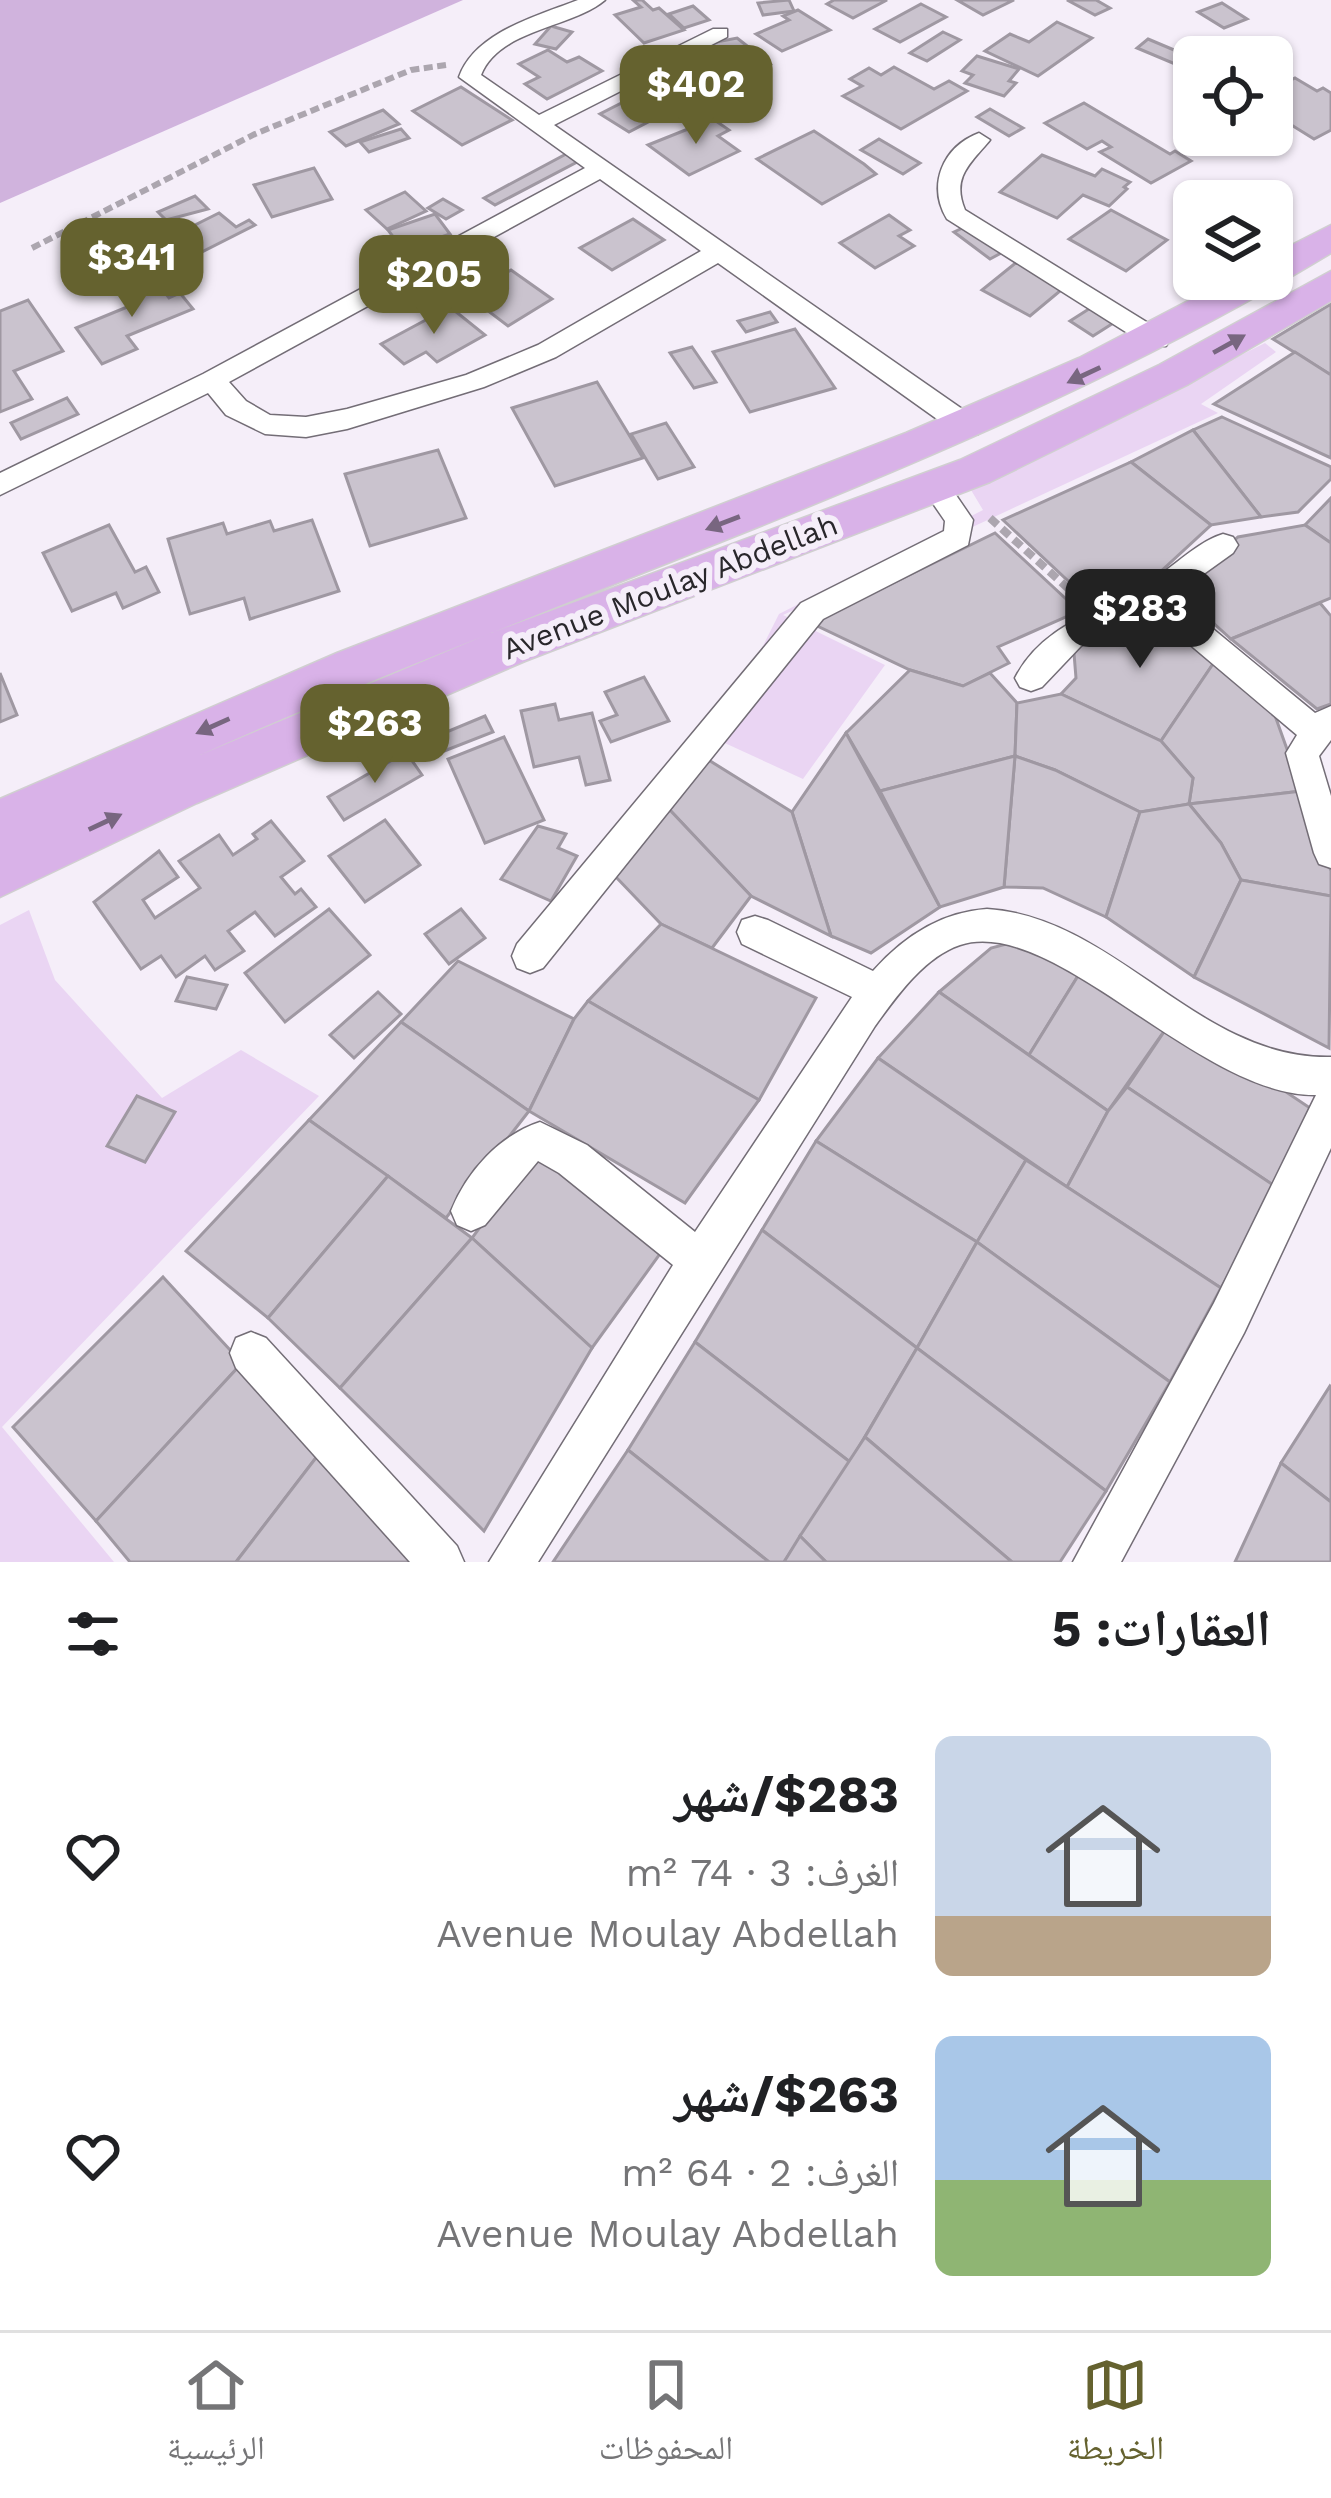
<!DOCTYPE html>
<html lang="ar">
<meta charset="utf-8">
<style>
body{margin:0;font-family:"Work Sans","Noto Naskh Arabic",sans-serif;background:#f2f2f2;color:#202124;direction:rtl;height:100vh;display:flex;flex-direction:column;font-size:45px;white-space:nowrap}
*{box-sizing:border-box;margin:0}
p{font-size:39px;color:#757577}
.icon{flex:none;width:66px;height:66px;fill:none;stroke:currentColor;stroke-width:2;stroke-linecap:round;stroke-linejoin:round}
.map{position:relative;height:1562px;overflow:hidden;direction:ltr}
.details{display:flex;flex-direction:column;background:#fff;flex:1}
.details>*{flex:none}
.controls{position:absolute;left:1173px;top:36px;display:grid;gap:24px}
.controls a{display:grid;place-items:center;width:120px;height:120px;border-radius:18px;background:#fff;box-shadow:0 3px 9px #0004;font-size:60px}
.price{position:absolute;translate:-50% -102px;padding:0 27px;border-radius:24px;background:#65622f;color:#fff;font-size:39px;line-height:78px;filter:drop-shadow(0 3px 6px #0008)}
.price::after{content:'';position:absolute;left:50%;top:72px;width:36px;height:27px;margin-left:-18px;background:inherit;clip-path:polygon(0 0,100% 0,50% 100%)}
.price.current{background:#222;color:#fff}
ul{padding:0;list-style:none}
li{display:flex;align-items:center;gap:36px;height:300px;padding:0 60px}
li span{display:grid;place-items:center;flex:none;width:336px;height:240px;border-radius:18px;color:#555}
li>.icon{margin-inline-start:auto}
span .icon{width:144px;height:144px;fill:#fffc;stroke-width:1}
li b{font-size:51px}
h2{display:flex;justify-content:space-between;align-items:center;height:144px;padding:0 60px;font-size:51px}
.dock{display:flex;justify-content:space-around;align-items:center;height:168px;border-top:3px solid #e0e0e0;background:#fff;font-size:33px;color:#757577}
.dock a{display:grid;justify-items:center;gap:6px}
.dock .current{color:#65622f}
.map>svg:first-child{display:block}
.green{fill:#ead5f3}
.water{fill:#d0b3dd}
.building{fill:#cac3ce;stroke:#9f98a2;stroke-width:3}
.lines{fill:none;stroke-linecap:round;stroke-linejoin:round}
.street-casing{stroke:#736d76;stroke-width:3}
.primary-casing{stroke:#d0cfd0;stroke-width:3}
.path-far1{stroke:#aca6af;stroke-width:6;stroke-dasharray:9 4.5;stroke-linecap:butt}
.path{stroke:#aca6af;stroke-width:8;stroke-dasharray:10 6;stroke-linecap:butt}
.street{fill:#fff;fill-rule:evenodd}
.primary{fill:#d9b2e8;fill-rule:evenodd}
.oneway{fill:#786680}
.labels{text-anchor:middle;stroke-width:12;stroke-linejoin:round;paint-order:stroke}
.street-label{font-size:30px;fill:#29272b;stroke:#f5eef9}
</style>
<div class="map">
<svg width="1331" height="1562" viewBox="0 0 1331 1562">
<rect width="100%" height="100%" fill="#f5eef9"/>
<g class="green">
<polygon points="1265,343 1276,352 1201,404 1218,413 783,615 885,665 803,779 716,739 779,614 983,510 971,490"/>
<polygon points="29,910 55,980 162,1098 241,1050 319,1096 2,1427 114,1562 0,1562 0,925"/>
</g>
<polygon class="water" points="0,0 463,0 0,203"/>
<g class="building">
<polygon points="633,0 642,0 653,10 659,8 684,30 644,43 615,15 641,7"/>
<polygon points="789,0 794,11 763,15 758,3"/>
<polygon points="834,0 887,0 853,18 827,4"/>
<polygon points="957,0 1014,0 983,15"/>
<polygon points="1067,0 1096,0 1110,8 1095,15"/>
<polygon points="1222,3 1247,19 1224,28 1198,12"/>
<polygon points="921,4 946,17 900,42 875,29"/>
<polygon points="693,6 709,20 684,28 669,14"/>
<polygon points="798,10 830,30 782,51 756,34 789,20 783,16"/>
<polygon points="1057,22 1092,38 1038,76 985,51 1010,34 1029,42"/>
<polygon points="551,26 572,32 556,49 535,44"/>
<polygon points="943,32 960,40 927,61 910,53"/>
<polygon points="737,38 770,64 708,87 681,64 706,55 696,46"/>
<polygon points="1148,39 1186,55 1175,64 1137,48"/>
<polygon points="548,50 567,62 579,57 602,71 547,99 525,84 539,77 519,64"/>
<polygon points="977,56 1019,69 1009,81 1016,83 1004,96 965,83 973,75 962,71"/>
<polygon points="894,67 934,89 949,81 967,91 901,129 843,96 862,86 850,79 869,68 881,75"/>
<polygon points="690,72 706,86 685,94 669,80"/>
<polygon points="1295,78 1317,91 1323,88 1331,93 1331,130 1314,139 1272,113 1272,101 1290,92 1279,86"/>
<polygon points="461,87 512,120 462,145 413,111"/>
<polygon points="649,89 663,98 674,92 688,101 629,132 600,114"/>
<polygon points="1084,103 1170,154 1175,151 1191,161 1151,183 1100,152 1111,147 1102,141 1087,149 1045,123"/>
<polygon points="990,109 1023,128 1009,136 977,117"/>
<polygon points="383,110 399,124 346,146 330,132"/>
<polygon points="713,119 729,130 718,136 739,151 689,175 648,145"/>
<polygon points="401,129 409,138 369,152 360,142"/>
<polygon points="814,131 864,164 876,174 822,204 757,159"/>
<polygon points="879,139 920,163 903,174 861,150"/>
<polygon points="568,153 579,161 495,205 484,198"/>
<polygon points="1042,155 1095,176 1102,169 1130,182 1124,187 1127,189 1109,206 1083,195 1057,218 1000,192"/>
<polygon points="314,168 332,199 272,217 254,185"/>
<polygon points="405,192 426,211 387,229 366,210"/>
<polygon points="195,196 208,209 166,220 158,212"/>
<polygon points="443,199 462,210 446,219 428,208"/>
<polygon points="1111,210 1167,240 1126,271 1069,239"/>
<polygon points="219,213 236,227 249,220 255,225 190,258 167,239"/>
<polygon points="435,214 450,234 403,250 388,230"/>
<polygon points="889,215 910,230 899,236 914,246 875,268 840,243"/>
<polygon points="633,219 664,240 612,270 580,248"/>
<polygon points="967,226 1003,252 990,259 954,232"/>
<polygon points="1018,261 1066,286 1030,316 982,290"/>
<polygon points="511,270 552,299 508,326 467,295"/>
<polygon points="153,277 169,298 180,293 193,309 127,336 137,349 102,364 76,328 132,305 121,291"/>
<polygon points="28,300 63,351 14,371 32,399 0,412 0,311"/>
<polygon points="1331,304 1331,375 1273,339"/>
<polygon points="450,307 485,335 437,362 426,352 404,364 381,344"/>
<polygon points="1092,307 1115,322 1093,336 1070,321"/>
<polygon points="770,312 777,322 746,332 738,321"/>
<polygon points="795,329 835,388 750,412 713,352"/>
<polygon points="692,347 716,382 694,388 670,353"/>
<polygon points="1295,352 1331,375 1331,458 1214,404"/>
<polygon points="597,382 643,458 555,486 512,408"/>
<polygon points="67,398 78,414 21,439 11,423"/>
<polygon points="1222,417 1331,467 1331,479 1298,512 1261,517 1193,430"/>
<polygon points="666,423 694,467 658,479 631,434"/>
<polygon points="1193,430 1261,517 1211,525 1131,462"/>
<polygon points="438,450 466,518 370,546 345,474"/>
<polygon points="1131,462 1211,525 1146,585 1097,608 1003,520"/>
<polygon points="1331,498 1331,543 1305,525"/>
<polygon points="312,520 339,591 250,619 244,598 190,614 168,539 223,523 227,534 270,521 274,531"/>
<polygon points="109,525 135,572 146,567 159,592 123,608 116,593 72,611 43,553"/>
<polygon points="1305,525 1331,543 1331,598 1231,639 1178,591 1238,537"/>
<polygon points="995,533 1079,611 998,647 1009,663 963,686 910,670 811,623"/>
<polygon points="1320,603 1331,616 1331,704 1317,709 1231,639"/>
<polygon points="1157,606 1217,658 1161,741 1061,694 1076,678 1073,641"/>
<polygon points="1217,658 1273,710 1302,791 1189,804 1193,778 1161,741"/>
<polygon points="910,670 963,686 990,673 1017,703 1015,756 880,791 846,733"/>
<polygon points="0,673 17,715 0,722"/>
<polygon points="644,677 669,721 611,742 600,721 617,715 605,692"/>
<polygon points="1061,694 1161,741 1193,778 1189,804 1140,812 1055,770 1015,756 1017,703"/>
<polygon points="555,704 559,720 592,713 610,780 586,785 579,757 534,767 521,711"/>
<polygon points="485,716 493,732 439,753 432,738"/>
<polygon points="846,733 940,907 871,953 831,936 792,812"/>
<polygon points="504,737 544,820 485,843 448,759"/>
<polygon points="406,752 422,775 344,820 328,797"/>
<polygon points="1015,756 1055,770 1140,812 1106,917 1043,888 1004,887"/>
<polygon points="1015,756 1004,887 940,907 880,791"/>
<polygon points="707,759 792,812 831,936 751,896 668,808"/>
<polygon points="1302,791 1331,871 1331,896 1241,880 1221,843 1189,804"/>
<polygon points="1189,804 1221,843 1241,880 1194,977 1106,917 1140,812"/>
<polygon points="668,808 751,896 712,948 661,924 614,875"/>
<polygon points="385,820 420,865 365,902 329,856"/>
<polygon points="271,821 304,861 281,877 295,894 301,889 316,907 275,936 255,912 228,931 244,951 215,970 205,956 176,977 161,956 141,969 94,902 159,851 178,877 143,900 155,918 200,888 179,861 219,835 233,855 257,839 253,834"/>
<polygon points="538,826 566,834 558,848 577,856 551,901 501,879"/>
<polygon points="1241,880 1331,896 1329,1048 1194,977"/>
<polygon points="329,909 370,955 285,1022 245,973"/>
<polygon points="461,909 485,938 449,964 425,934"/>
<polygon points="661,924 816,998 759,1100 588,1001"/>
<polygon points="1033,937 1086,963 1029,1055 939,992 991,948"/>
<polygon points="458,961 574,1019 529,1111 401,1022"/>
<polygon points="1086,963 1174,1017 1108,1111 1029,1055"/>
<polygon points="187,977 227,985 216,1009 176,1001"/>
<polygon points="378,992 401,1014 354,1058 330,1035"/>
<polygon points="939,992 1108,1111 1067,1187 878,1058"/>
<polygon points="588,1001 759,1100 685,1203 529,1111 574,1019"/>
<polygon points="1174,1017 1313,1110 1279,1189 1127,1087"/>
<polygon points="401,1022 529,1111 446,1218 309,1120"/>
<polygon points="878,1058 1026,1160 977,1242 816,1141"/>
<polygon points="1127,1087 1279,1189 1221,1288 1067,1187 1108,1111"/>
<polygon points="137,1096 175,1112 145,1162 107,1146"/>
<polygon points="309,1120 388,1176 268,1318 186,1251"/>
<polygon points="816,1141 977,1242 917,1348 762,1230"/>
<polygon points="533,1155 670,1240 592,1348 472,1238"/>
<polygon points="1026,1160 1221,1288 1170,1382 977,1242"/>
<polygon points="388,1176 472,1238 340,1388 268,1318"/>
<polygon points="762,1230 917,1348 850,1462 695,1342"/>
<polygon points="472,1238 592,1348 484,1531 340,1388"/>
<polygon points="977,1242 1170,1382 1106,1491 917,1348"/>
<polygon points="163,1277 242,1363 96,1521 13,1427"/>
<polygon points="695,1342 850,1462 784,1562 769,1562 628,1450"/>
<polygon points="917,1348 1106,1491 1060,1562 1012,1562 865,1437"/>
<polygon points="242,1363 325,1446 236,1562 130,1562 96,1521"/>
<polygon points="1330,1386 1331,1387 1331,1502 1281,1463"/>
<polygon points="865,1437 1012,1562 826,1562 800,1536"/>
<polygon points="325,1446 427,1562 236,1562"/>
<polygon points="628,1450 769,1562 553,1562"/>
<polygon points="1281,1463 1331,1502 1331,1562 1235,1562"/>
<polygon points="800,1536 826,1562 784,1562"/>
</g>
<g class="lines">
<g class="street-casing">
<g id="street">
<path d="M578,0H605C572,28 499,29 481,75L539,115L713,29H727V37L554,125L978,420L982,427L978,434H958L718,263L556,357L484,387L347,429L306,437L265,434L226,415L208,393L0,495V473L203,374L585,168L459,77C475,32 537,16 578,0ZM600,179L701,251L538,345L466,375L347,409L306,417L270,415L246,401L229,382Z"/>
<path d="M979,133L990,140C971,163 951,177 965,210L1166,334L1170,340L1166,346H1148L947,219C927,186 942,147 979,133Z"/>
<polygon points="935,476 945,479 973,520 968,545 823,619 543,968 530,973 517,968 512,956 517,944 801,603 944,531 945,521 921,486"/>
<path d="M1223,534L1233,537L1238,545L1233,553L1173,596L1315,713L1331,706V740L1319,756L1331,796V868L1319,864L1314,853L1286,753L1297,735L1149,610L1081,646L1042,687L1031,691L1020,687L1015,678C1043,623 1103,611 1152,580C1175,566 1197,542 1223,534Z"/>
<path d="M987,909C1116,917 1198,1060 1331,1057V1148L1244,1333L1121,1562H1073L1214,1303L1316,1095C1200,1097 1053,914 960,945C924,957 896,997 875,1026L538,1562H489L673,1265L559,1173L538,1161L485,1225L471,1231L457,1225L451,1211C467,1171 500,1135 540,1122L587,1145L695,1232L852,997L742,944L737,932L742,920L755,916L768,920L873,971C903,937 941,912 987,909Z"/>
<polygon points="251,1332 266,1338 457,1546 464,1562 410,1562 236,1368 230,1353 236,1338"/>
</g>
</g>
<g class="primary-casing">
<path id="primary" d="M1331,225V253C977,467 577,585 200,755L491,633L960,460L1159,365L1331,271V301L1187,385L990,482L525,661L197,803L0,897V847L4,845L0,847V799L337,653L906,433L1079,358L1230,279H1272V255Z"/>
</g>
<polyline class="path-far1" points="32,248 255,134 411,70 446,65"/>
<polyline class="path" points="990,518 1081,600"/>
<use href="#street" class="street"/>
<use href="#primary" class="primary"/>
</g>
<defs><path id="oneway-solid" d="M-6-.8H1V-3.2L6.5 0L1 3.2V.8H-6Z" transform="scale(3)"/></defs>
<g class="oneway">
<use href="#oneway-solid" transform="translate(1229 344) rotate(-29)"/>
<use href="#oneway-solid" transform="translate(1084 375) rotate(155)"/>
<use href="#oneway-solid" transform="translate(723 523) rotate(159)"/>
<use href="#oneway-solid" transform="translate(213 726) rotate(156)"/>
<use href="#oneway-solid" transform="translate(105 822) rotate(-25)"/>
</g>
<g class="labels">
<g class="street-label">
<text transform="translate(670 587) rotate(-21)" y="10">Avenue Moulay Abdellah</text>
</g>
</g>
</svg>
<div class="controls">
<a><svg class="icon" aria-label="locate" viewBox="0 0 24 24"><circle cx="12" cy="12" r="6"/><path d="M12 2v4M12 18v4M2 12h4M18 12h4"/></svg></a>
<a><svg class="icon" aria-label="layers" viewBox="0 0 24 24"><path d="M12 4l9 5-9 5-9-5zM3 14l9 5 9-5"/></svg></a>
</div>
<b class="price" style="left:696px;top:147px">$402</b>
<b class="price" style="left:132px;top:320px">$341</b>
<b class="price" style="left:434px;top:337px">$205</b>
<b class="price current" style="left:1140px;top:671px">$283</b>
<b class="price" style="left:375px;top:786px">$263</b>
</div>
<section class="details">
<h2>العقارات: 5<svg class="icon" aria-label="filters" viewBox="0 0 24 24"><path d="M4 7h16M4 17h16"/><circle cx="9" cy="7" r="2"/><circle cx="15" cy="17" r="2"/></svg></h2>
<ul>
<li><span style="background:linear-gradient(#c9d6e8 75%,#b9a48a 0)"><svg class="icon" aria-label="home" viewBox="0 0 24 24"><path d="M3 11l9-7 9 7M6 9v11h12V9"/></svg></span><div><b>$283/شهر</b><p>الغرف: 3 · 74 m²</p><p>Avenue Moulay Abdellah</p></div><svg class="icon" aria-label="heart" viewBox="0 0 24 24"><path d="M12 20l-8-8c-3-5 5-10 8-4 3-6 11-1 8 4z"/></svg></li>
<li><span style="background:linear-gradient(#a9c7e8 60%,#8fb573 0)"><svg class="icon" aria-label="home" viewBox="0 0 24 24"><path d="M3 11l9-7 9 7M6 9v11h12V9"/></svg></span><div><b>$263/شهر</b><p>الغرف: 2 · 64 m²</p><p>Avenue Moulay Abdellah</p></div><svg class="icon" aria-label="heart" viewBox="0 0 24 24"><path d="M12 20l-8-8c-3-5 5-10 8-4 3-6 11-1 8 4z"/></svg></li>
</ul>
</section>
<nav class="dock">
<a class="current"><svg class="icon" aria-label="map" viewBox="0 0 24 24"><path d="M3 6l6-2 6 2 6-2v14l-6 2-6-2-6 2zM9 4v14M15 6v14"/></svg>الخريطة</a>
<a><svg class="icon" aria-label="saved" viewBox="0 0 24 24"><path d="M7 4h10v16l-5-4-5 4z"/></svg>المحفوظات</a>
<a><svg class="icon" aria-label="home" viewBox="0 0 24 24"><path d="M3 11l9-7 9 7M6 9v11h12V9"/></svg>الرئيسية</a>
</nav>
